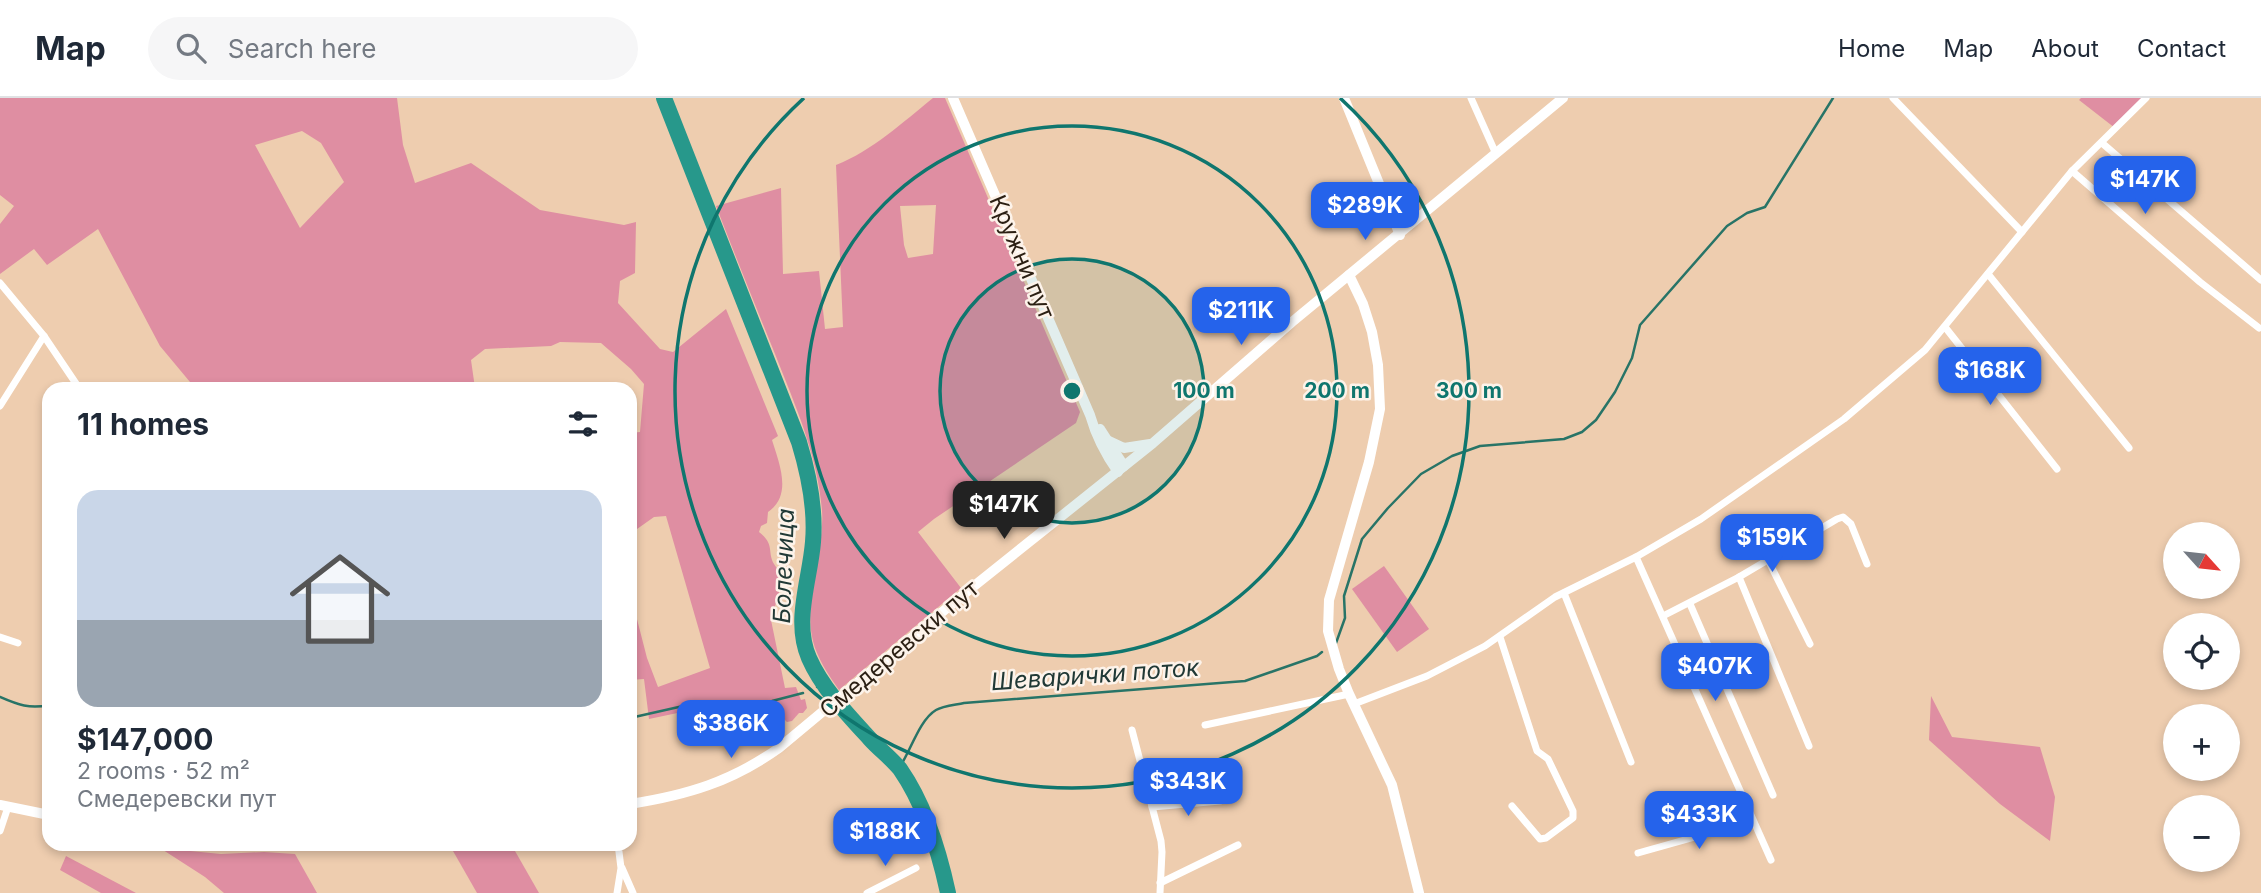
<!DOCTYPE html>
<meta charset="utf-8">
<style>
body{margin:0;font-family:Inter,sans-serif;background:#f6f6f7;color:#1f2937;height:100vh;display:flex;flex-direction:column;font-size:26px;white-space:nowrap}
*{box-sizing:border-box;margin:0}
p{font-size:23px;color:#747a83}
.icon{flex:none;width:38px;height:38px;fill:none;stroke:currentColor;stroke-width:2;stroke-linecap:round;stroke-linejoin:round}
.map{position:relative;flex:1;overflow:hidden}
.panel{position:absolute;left:42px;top:284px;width:595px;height:469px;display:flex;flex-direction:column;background:#fff;border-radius:21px;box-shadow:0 4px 10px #0003}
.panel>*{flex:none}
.needle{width:46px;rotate:117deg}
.buttons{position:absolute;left:2163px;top:424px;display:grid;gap:14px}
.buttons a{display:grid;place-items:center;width:77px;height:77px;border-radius:50%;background:#fff;box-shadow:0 4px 10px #0003;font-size:35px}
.price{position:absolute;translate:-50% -60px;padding:0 16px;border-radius:14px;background:#2563eb;color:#fff;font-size:23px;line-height:46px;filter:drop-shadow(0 2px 4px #0008)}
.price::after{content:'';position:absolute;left:50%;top:42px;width:21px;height:16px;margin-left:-10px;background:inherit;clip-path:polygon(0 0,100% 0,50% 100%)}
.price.active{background:#222;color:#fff}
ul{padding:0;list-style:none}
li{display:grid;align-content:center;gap:14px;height:371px;padding:0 35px}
li span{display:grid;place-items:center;height:217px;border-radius:21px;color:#555}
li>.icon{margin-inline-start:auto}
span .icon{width:126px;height:126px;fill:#fffc;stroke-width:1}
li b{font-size:30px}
h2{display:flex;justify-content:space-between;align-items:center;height:84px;padding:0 35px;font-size:30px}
header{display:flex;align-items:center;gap:42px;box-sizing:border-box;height:98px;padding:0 35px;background:#fff;border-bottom:2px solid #e0e1e3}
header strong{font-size:33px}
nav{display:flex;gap:38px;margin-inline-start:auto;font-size:24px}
.search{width:490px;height:63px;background:#f6f6f7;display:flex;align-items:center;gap:18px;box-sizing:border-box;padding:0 24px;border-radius:38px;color:#747a83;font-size:26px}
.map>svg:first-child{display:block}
.green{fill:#df8ea2;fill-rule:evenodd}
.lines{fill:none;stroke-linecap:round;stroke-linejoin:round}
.stream{stroke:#287467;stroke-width:2.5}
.river{stroke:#27988b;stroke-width:16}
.street{stroke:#fff;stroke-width:7}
.secondary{stroke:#fff;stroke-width:10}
.ring{fill:none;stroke:#0f766e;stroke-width:3.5}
.labels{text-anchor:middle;stroke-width:5;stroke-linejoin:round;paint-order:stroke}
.street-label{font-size:23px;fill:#2b1f13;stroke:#fdf3ea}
.water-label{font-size:24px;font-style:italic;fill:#213936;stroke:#fdf3ea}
.centre{fill:#0f766e;stroke:#fdf3ea;stroke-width:3.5}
.ring-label{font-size:21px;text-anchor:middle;font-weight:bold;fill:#0f766e;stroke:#fdf3ea;stroke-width:5;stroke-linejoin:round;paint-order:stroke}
</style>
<header>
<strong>Map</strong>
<div class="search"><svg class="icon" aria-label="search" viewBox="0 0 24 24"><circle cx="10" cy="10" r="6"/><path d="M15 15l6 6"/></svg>Search here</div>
<nav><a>Home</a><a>Map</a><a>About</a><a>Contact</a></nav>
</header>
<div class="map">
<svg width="2261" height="795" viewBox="0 0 2261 795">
<rect width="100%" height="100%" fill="#eecdaf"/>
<g class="green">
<path d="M0,0H397L403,47L415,85L471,65L540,112L624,127L636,124L635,175L620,183L618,205L660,251L673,254L726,211L778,338L772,342C779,365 793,397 768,414L767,425L761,428L759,434C775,446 767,454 774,466C778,473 786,479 791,485L780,491L771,522L785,590L796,589L801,602L805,601L807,610L803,615H799L792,623L787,624L778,615L738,640L725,611L701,610L649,621L644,581L630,582V494L647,560L658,589L710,570L666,418L654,419L630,436V335L640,334L644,286L631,271L601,245L560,244L551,248L485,251L471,262L475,290H195L160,248L98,131L47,167L34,151L0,176V126L14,108L0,97ZM302,33L321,45L344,84L300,130L255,47Z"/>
<path d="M933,0H945L1080,314L1076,325L934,421L918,434L961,490L839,592C830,579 821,566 815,550C800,506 825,458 822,413C818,358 795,307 775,256C755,207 735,157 716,108L781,90L783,176L819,173L825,231L843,229L836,67C872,53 903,24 933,0ZM936,107L933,156L908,160L904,147L900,108Z"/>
<polygon points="2081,0 2149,0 2115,30 2079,2"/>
<polygon points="1384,468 1429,531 1397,554 1352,491"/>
<polygon points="1931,598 1952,639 2040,649 2055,699 2050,743 2000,706 1929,642"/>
<polygon points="449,746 511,746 539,795 477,795"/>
<polygon points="160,750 221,756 264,754 295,756 317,795 224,795 205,779"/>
<polygon points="66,758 136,795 101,795 60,772"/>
</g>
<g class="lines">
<g class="stream">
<polyline points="1336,545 1345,520 1344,498 1362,441 1388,410 1421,376 1452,358 1480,348 1564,341 1582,334 1596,322 1615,294 1632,260 1640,227 1727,128 1747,115 1765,109 1833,0"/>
<polyline points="817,589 823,586"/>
<path d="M0,599C18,607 30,611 49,607"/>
<polyline points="630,620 692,606 772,603 803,595"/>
<path d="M899,670C910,655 919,622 936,612C943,608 955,607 964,605L1245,583L1317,558L1322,554"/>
</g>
<path class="river" d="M664,0L799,344C809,377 816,410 813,444C810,482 793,523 809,560C822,590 848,617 870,641C879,651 891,660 900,671C925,707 939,753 948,795"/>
<g class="street">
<polyline points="1471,0 1496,56"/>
<polyline points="1893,0 2022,134"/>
<polyline points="2102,45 2261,182"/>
<polyline points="2072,73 2200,184 2259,230"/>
<polyline points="1988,176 2129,350"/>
<polyline points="0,185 44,238 79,290"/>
<polyline points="1945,229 2057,371"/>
<polyline points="0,308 44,238"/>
<polyline points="1636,459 1771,762"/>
<polyline points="1768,462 1810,546"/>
<polyline points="1739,479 1809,648"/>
<polyline points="1564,495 1631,664"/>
<polyline points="1690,506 1773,697"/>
<polyline points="1663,518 1739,479 1837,421 1843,419 1851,426 1867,466"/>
<polyline points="0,539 18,545"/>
<polyline points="1500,539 1537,653 1548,661 1573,713 1573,720 1546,740 1540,741 1512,708"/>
<polyline points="1354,606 1427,578 1485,548 1555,499 1636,459 1701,421 1844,321 1925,252 2072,73 2146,0"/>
<polyline points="1205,627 1349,596"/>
<polyline points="1132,632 1161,743 1162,754 1160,795"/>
<polyline points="1152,709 1220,703"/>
<polyline points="0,733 8,709"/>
<polyline points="1638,755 1752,723"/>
<polyline points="622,770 633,795"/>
<polyline points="1160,785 1238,747"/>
<polyline points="617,795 621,770 618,746"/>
<polyline points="867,795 916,770"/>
</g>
<g class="secondary">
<path d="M953,0L1090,317C1096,338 1105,356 1118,374"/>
<polyline points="1344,0 1400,137"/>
<polyline points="1349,177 1363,206 1372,234 1378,267 1380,311 1369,364 1329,502 1328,533 1339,571 1349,596 1392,687 1419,795"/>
<polyline points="1100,331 1124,368"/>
<polyline points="1109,343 1124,350 1150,346"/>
<path d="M630,706C687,697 731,684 779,650L959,500L1153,345L1292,224L1563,0"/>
<polyline points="0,707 49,717"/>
</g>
</g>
<circle cx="1072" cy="293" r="132" fill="#0f766e" fill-opacity=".12"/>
<g class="ring">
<circle cx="1072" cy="293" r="132"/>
<circle cx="1072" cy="293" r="265"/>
<path d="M1340 0A397 397 0 1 1 804 0"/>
</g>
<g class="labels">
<g class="street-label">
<text transform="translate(1022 159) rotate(67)" y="8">Кружни пут</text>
<text transform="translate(899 551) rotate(-40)" y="8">Смедеревски пут</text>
</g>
<g class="water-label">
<text transform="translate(784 468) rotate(-88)" y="8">Болечица</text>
<text transform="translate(1095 577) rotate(-4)" y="8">Шеварички поток</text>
</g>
</g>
<circle cx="1072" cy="293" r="10" class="centre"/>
<g class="ring-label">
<text x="1204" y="300">100 m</text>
<text x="1337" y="300">200 m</text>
<text x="1469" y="300">300 m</text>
</g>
</svg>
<div class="buttons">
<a><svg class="needle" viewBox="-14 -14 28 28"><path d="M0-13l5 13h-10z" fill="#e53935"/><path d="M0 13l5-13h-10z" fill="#747a83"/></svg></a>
<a><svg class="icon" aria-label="locate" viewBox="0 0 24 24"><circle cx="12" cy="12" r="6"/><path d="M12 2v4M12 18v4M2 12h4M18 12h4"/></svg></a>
<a>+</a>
<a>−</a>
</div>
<b class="price" style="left:2145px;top:118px">$147K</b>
<b class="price" style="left:1365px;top:144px">$289K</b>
<b class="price" style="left:1241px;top:249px">$211K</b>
<b class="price" style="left:1990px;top:309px">$168K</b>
<b class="price active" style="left:1004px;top:443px">$147K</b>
<b class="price" style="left:1772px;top:476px">$159K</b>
<b class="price" style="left:1715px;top:605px">$407K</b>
<b class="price" style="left:731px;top:662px">$386K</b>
<b class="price" style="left:1188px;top:720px">$343K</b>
<b class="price" style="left:1699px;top:753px">$433K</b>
<b class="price" style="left:885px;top:770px">$188K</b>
<section class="panel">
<h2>11 homes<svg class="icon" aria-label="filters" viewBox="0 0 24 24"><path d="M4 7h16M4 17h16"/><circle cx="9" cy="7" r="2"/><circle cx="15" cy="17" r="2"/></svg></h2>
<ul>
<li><span style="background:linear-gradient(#c9d6e8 60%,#9aa5b1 0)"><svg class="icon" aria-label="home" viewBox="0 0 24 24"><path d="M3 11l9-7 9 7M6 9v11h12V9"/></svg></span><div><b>$147,000</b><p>2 rooms · 52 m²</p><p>Смедеревски пут</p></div></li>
</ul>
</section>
</div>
